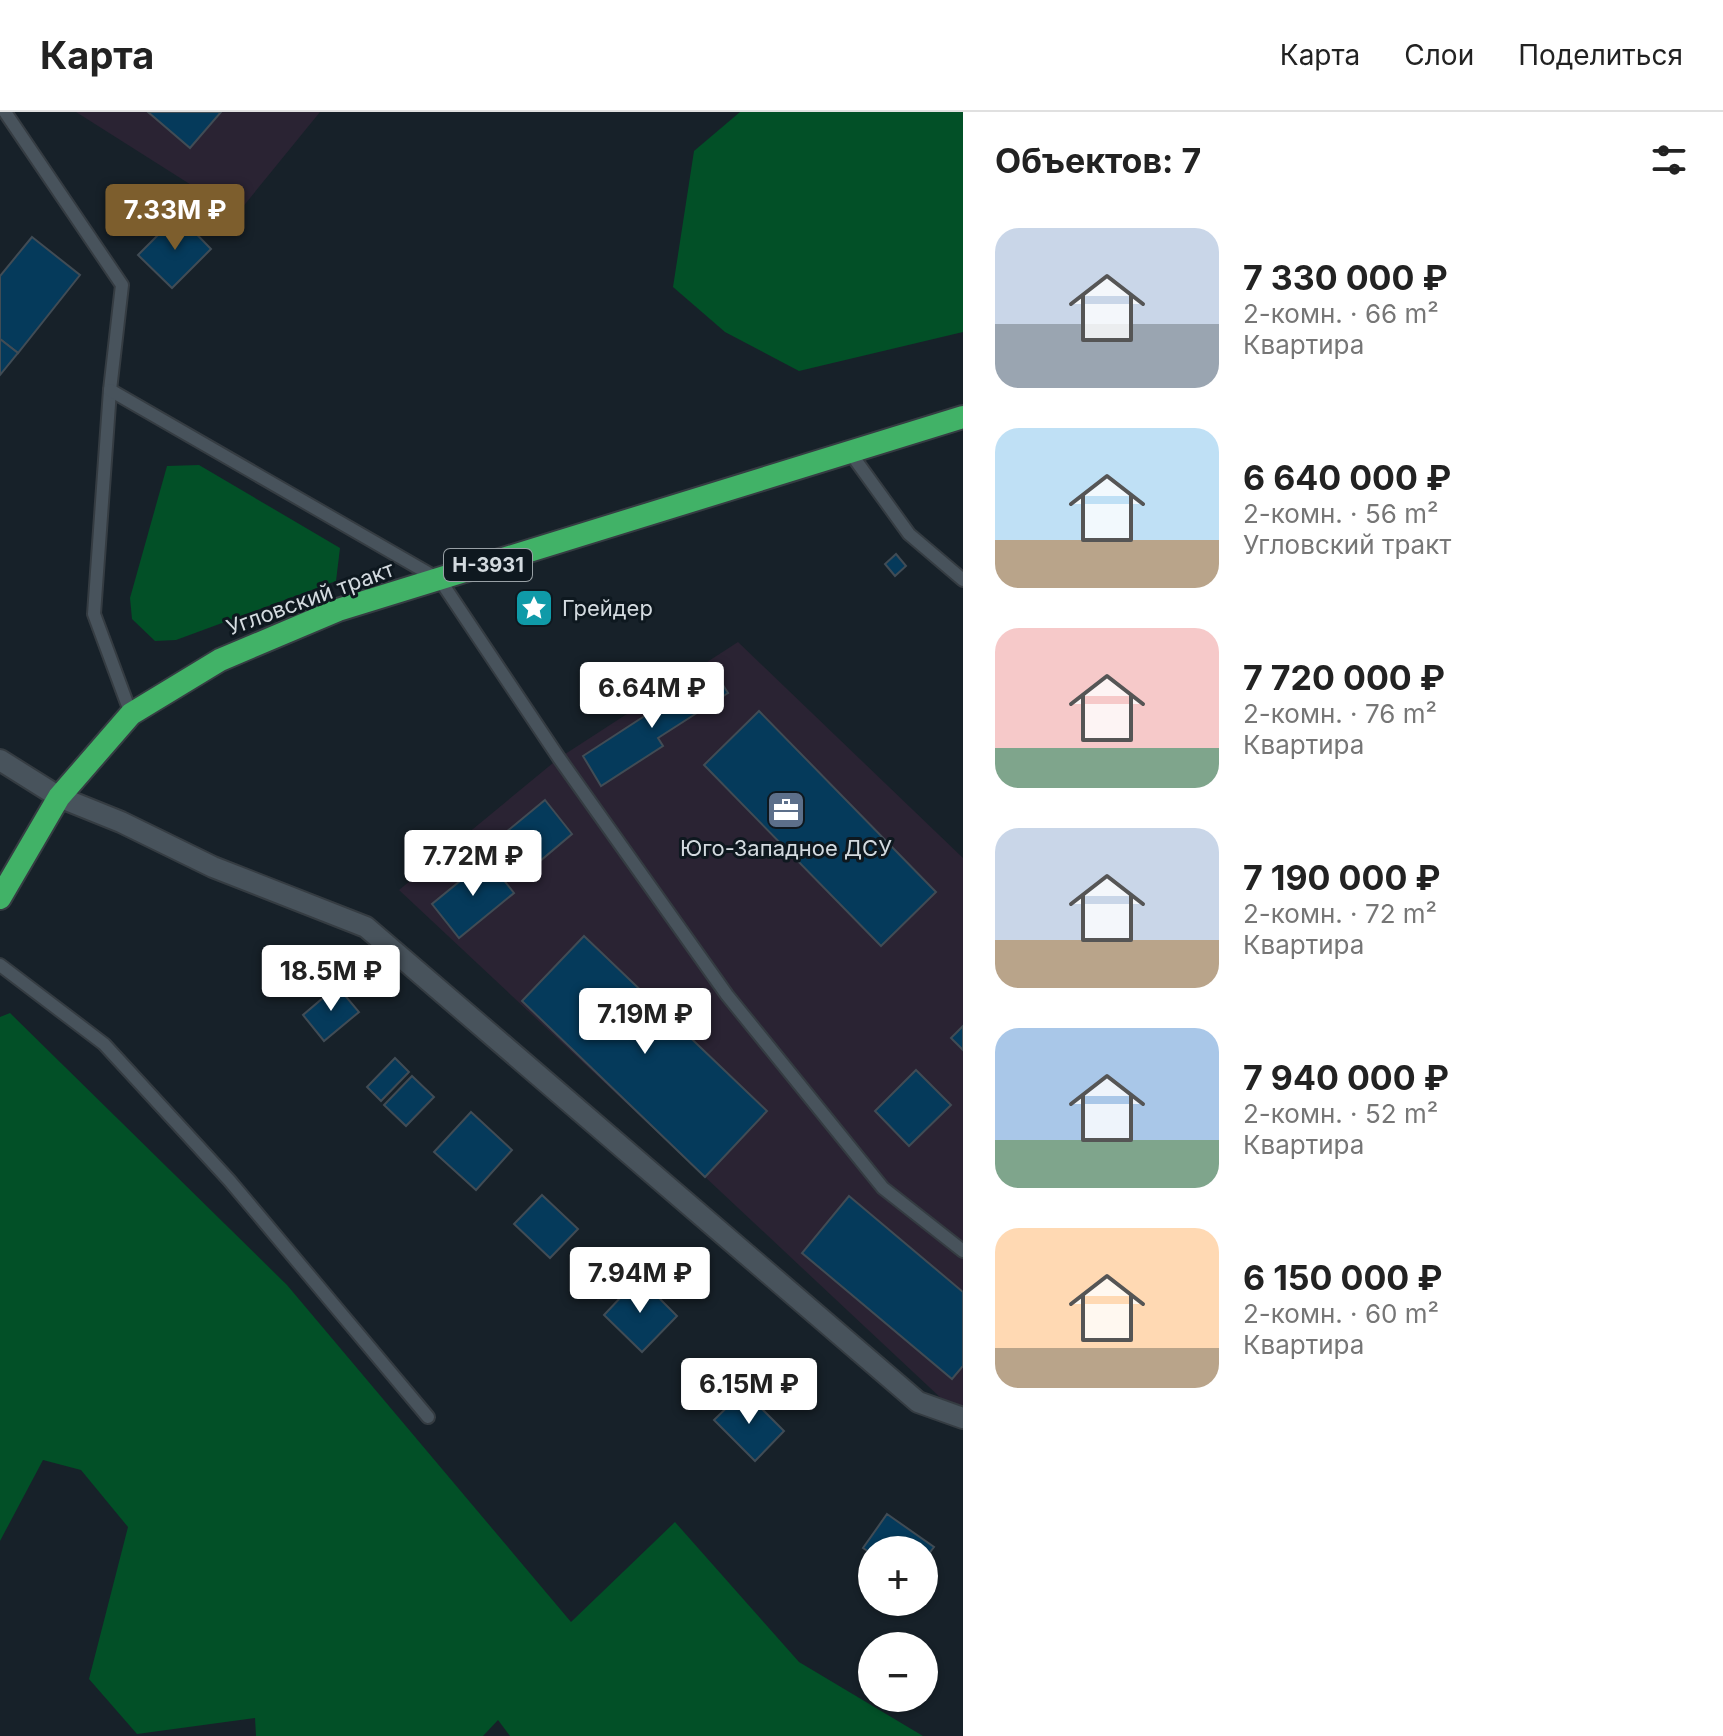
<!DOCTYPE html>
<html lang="ru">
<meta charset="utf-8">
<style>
body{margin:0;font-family:Inter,sans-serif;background:#f2f2f2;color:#222;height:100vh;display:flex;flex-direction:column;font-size:30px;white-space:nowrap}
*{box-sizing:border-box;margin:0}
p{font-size:26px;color:#767676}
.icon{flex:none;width:44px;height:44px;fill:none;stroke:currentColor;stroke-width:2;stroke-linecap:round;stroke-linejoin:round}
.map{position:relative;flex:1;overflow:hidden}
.side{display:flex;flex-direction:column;background:#fff;width:760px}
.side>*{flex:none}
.fabs{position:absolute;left:858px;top:1424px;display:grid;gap:16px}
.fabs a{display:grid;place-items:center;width:80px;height:80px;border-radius:50%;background:#fff;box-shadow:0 2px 6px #0004;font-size:40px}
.price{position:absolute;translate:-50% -68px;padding:0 18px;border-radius:8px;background:#fff;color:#222;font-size:26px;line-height:52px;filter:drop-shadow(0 2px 4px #0008)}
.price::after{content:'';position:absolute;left:50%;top:48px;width:24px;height:18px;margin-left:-12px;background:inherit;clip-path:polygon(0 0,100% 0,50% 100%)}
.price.current{background:#7d5e2d;color:#fff}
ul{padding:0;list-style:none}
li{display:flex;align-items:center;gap:24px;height:200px;padding:0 32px}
li span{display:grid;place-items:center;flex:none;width:224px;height:160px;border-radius:24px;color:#555}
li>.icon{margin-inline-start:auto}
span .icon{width:96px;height:96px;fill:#fffc;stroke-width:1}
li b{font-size:34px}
h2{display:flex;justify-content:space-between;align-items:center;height:96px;padding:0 32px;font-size:34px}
header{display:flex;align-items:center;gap:48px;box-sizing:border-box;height:112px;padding:0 40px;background:#fff;border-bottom:2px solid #e0e0e0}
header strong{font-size:38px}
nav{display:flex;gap:44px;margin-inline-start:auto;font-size:28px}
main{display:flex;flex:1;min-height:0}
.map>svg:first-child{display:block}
.industrial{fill:#2a2333}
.green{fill:#025027}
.building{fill:#053a5b;stroke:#414c55;stroke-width:2}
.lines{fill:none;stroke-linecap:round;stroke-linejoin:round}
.service-casing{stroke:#353c42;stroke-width:16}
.minor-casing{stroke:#353c42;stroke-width:24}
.trunk-casing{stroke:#353c42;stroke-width:26}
.service{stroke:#48535c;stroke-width:12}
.minor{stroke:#48535c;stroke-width:20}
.trunk{stroke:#41b267;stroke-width:22}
.labels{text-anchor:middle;stroke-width:6;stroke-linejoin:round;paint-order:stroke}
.shield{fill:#0e181f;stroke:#98a0a5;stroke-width:2}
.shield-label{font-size:20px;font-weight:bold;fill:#d3dadf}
.street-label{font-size:22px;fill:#d3dadf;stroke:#0e181f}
.poi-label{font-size:22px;fill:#d3dadf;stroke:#0e181f;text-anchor:start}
</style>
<header>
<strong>Карта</strong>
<nav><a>Карта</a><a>Слои</a><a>Поделиться</a></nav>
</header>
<main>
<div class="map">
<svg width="963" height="1624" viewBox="0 0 963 1624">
<rect width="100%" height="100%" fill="#172129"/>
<g class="industrial">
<polygon points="76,0 320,0 237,102"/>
<polygon points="738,530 963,746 963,1295 944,1289 399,778 559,646"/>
</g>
<g class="green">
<polygon points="740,0 963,0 963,220 799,259 725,220 673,175 694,39"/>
<polygon points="199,353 340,436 336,469 176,528 155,529 132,507 130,486 167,354"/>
<polygon points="10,901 287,1173 571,1510 675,1410 799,1550 923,1624 510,1624 498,1608 483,1624 256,1624 255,1606 137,1622 89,1567 128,1415 81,1358 43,1348 0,1429 0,905"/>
</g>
<g class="building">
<polygon points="148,0 221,0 190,36"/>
<polygon points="178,103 211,137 172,176 138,143"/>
<polygon points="32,125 80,163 18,241 0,227 0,164"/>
<polygon points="0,227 18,241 0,263"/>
<polygon points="896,442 906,454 895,464 885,452"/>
<polygon points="714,559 728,581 658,626 663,634 601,674 583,644"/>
<polygon points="759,599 936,780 881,834 704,653"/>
<polygon points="545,688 572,722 527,760 499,726"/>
<polygon points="487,747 514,781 459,826 432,792"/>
<polygon points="584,824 767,999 705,1065 522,889"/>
<polygon points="337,874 359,900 324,929 303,903"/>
<polygon points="963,914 963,938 951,926"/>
<polygon points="395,946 409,960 381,989 367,975"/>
<polygon points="916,958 951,993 909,1034 875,999"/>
<polygon points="412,964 434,985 406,1014 384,993"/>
<polygon points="471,1000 512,1038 476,1078 434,1040"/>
<polygon points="542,1083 578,1117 550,1146 514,1112"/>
<polygon points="849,1084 963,1180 963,1254 952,1267 802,1141"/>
<polygon points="639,1166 677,1204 642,1240 604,1203"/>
<polygon points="744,1279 784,1319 755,1349 714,1308"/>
<polygon points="887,1402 934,1435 924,1448 924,1438 872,1438 872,1442 863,1436"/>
</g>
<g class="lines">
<g class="service-casing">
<g id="service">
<polyline points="5,0 122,173 110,278 94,502 131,602"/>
<polyline points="110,278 440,468 559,646 727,883 883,1076 963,1139"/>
<polyline points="849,339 909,422 963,468"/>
<polyline points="0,853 104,932 229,1068 428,1305"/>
</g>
</g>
<g class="minor-casing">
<polyline id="minor" points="0,648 59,685 121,710 213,755 366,815 918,1290 963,1306"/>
</g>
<g class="trunk-casing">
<polyline id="trunk" points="0,786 59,685 131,602 220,548 338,498 963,305"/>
</g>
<use href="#service" class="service"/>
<use href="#minor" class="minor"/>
<use href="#trunk" class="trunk"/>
</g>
<defs>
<g id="sight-square" transform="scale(2)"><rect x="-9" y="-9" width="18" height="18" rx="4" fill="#0f9aa8" stroke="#0e181f"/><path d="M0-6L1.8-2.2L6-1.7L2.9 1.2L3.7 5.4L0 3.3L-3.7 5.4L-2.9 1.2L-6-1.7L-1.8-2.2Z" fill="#fff"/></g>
<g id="office-square" transform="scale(2)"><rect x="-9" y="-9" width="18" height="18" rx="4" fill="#5c6f8a" stroke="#0e181f"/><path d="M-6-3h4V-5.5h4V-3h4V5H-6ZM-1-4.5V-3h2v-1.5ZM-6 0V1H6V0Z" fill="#fff"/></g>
</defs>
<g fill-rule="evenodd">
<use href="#sight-square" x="534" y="496"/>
<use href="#office-square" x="786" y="698"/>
</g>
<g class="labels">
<rect class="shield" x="444" y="437" width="88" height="32" rx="6"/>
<g class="shield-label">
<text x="488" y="460">Н-3931</text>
</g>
<g class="street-label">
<text transform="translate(310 486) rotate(-20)" y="8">Угловский тракт</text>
</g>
<g class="poi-label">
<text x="562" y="504">Грейдер</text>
<text x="786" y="744" text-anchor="middle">Юго-Западное ДСУ</text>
</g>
</g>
</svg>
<div class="fabs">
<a>+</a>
<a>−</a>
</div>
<b class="price current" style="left:175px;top:140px">7.33M ₽</b>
<b class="price" style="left:652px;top:618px">6.64M ₽</b>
<b class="price" style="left:473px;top:786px">7.72M ₽</b>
<b class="price" style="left:331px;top:901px">18.5M ₽</b>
<b class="price" style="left:645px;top:944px">7.19M ₽</b>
<b class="price" style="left:640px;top:1203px">7.94M ₽</b>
<b class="price" style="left:749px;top:1314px">6.15M ₽</b>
</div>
<section class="side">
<h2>Объектов: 7<svg class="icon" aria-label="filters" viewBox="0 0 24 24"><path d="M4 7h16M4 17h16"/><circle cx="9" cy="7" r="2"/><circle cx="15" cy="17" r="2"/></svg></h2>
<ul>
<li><span style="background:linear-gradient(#c9d6e8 60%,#9aa5b1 0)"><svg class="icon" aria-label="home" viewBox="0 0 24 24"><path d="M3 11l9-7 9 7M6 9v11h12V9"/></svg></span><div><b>7 330 000 ₽</b><p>2-комн. · 66 m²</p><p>Квартира</p></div></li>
<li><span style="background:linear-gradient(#bfe0f5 70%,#b9a48a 0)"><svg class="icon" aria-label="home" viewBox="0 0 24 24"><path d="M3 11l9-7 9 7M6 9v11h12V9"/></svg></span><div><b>6 640 000 ₽</b><p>2-комн. · 56 m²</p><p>Угловский тракт</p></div></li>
<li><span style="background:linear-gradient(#f6c9c9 75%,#7fa58c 0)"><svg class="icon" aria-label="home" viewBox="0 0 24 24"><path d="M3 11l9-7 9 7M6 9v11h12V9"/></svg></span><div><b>7 720 000 ₽</b><p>2-комн. · 76 m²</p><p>Квартира</p></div></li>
<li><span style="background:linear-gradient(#c9d6e8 70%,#b9a48a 0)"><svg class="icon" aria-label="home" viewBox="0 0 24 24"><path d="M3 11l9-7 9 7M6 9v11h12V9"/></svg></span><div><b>7 190 000 ₽</b><p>2-комн. · 72 m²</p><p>Квартира</p></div></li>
<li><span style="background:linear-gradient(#a9c7e8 70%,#7fa58c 0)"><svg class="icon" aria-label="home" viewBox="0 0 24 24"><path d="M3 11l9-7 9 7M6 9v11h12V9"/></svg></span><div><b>7 940 000 ₽</b><p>2-комн. · 52 m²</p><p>Квартира</p></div></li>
<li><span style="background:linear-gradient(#ffd9b3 75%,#b9a48a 0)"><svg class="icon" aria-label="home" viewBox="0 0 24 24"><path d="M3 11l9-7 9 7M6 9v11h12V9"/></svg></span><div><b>6 150 000 ₽</b><p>2-комн. · 60 m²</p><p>Квартира</p></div></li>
</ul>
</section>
</main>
